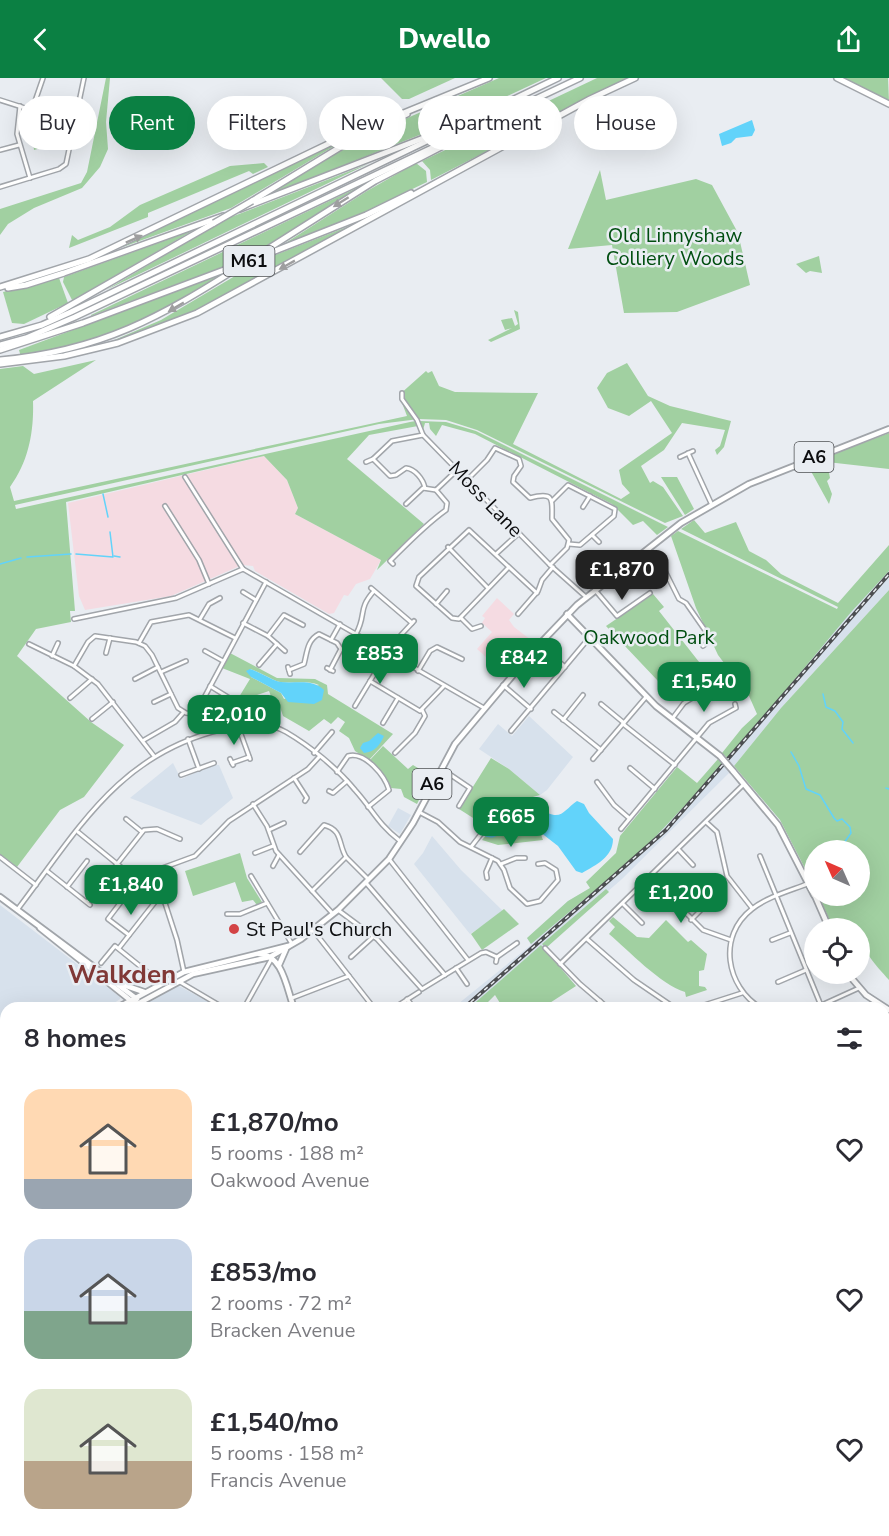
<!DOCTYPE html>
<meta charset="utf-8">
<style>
body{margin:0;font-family:"Nunito Sans",sans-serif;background:#f2f2f3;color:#2b2b33;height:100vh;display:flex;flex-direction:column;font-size:22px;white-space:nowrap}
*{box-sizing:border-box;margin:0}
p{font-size:20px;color:#7c7c81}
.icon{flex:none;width:33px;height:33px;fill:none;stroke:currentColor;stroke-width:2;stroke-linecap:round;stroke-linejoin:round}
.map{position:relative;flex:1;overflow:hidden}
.side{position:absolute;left:0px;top:924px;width:890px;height:534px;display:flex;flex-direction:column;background:#fff;border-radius:18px 18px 0 0;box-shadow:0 6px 24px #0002}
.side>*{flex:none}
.top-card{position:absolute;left:18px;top:18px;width:854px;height:54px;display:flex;gap:12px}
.needle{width:39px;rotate:315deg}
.buttons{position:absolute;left:804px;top:762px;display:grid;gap:12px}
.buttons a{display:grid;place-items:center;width:66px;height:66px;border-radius:50%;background:#fff;box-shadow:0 6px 24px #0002;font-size:30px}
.price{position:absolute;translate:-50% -51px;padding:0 14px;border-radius:12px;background:#0b8043;color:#fff;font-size:20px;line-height:39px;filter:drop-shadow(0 2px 3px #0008)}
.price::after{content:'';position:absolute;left:50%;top:36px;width:18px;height:14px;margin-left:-9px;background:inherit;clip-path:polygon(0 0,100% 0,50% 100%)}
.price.selected{background:#222;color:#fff}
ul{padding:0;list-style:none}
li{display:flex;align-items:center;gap:18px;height:150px;padding:0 24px}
li span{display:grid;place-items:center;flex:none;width:168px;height:120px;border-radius:18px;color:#555}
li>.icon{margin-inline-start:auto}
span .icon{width:72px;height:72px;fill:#fffc;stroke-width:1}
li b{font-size:26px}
h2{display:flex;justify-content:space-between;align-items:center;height:72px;padding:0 24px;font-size:26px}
.pill{padding:0 21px;border-radius:27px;background:#fff;box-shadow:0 6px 24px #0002;font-size:21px;line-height:54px}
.pill.selected{background:#0b8043;color:#fff}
header{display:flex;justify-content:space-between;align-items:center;height:78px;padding:0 24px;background:#0b8043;color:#fff;font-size:27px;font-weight:800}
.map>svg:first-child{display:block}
.built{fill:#d7e1ec}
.industrial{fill:#f5dbe2}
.green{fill:#a1d0a1;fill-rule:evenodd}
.water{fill:#62d3fa}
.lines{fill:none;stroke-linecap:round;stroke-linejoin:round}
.stream{stroke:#62d3fa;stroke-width:1.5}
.street-casing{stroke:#a1a5aa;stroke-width:6}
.secondary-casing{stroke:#a1a5aa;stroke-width:8}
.primary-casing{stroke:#a1a5aa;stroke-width:8}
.highway-casing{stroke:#a1a5aa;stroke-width:8}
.street{stroke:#fff;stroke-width:3}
.secondary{stroke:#fff;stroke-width:4.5}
.primary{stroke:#fff;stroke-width:4.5}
.highway{stroke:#fff;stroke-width:5}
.rail-casing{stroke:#4c4e51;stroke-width:4}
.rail{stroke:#e9edf2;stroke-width:1.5;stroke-dasharray:4.5;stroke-linecap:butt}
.secondary-bridge-casing{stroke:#a1a5aa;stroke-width:8;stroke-linecap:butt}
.highway-bridge-casing{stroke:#a1a5aa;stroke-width:8;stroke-linecap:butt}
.secondary-bridge{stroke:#fff;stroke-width:4.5}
.highway-bridge{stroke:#fff;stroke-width:5}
.oneway{fill:#9e9e9f}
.poi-dot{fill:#d34345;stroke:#e9edf2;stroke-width:2}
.labels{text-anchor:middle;stroke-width:5;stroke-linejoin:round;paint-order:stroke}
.shield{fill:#e9edf2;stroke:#4e5053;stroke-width:1.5}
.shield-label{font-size:18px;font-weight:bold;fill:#0c0d0f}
.park-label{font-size:20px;fill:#004e10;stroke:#e9edf2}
.street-label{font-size:20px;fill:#0c0d0f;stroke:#e9edf2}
.poi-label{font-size:20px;fill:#0c0d0f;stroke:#e9edf2;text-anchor:start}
.district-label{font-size:26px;font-weight:bold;fill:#803836;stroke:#e9edf2}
</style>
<header><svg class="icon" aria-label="back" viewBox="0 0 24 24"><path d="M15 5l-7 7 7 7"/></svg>Dwello<svg class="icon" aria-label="share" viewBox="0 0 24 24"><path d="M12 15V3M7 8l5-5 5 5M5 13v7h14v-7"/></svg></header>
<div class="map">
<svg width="889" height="1458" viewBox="0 0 889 1458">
<rect width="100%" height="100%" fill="#e9edf2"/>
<g class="built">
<polygon points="889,489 889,512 781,630 734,688 724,677"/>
<polygon points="529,638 573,679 547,712 540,717 509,691 479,671 498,646 512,658"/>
<polygon points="720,682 730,694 622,801 474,930 453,930 531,867 527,860 568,823 591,810 650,759"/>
<polygon points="173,685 181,701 213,687 219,687 233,720 201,747 130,720"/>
<polygon points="398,730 411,737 400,756 388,748"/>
<polygon points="432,758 461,792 504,834 470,856 414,786 423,775"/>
<polygon points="0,827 120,919 120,921 107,930 6,930 6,974 0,976"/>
<polygon points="177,907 211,925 208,930 156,930 148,926 147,923"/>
<polygon points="884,965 889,966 889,1029 884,1031"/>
</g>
<g class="industrial">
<polygon points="264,378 287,402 298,430 295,436 381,482 370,501 356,506 348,518 344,517 334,535 329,536 255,493 253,488 242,487 171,518 85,532 79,518 68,425"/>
<polygon points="497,520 514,536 509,542 514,549 535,565 506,597 477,571 492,554 482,545 485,540 482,538"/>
</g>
<g class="green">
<polygon points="106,0 110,0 106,44 108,71 100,89 82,110 34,130 8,146 0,157 0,131 81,105 87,94"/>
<polygon points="381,0 455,0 409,21 402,21"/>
<polygon points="499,0 546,0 447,46 264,119 366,58"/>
<polygon points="597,0 629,0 431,102 430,92 422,83"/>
<polygon points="844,0 888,0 889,24"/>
<polygon points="148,29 149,38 163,44 163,48 145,63 139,63 133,57 130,47 132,45 128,38"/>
<polygon points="31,45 48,51 44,69 34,72"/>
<polygon points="351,58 231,130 120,170"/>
<polygon points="264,85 268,89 253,96 249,93 148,135 148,139 69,170 72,157 78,162 110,149 140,127 230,88"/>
<polygon points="416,85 426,93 427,104 352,140 284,166 367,113"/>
<polygon points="368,86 106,212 226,141"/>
<polygon points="600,92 606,122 696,101 712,107 738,155 750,207 677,234 624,235 612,167 568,171"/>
<polygon points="365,106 250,179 91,238 91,237"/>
<polygon points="357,145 200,231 149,252 112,263 161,242 260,183"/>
<polygon points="194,152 75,221 72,222 63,204 64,199"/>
<polygon points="819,178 822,195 810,193 806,195 796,186"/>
<path d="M220,197C153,244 99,262 21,279L19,272Z"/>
<polygon points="59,200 68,225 24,246 12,245 3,214"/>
<polygon points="514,232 518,234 520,251 491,264 488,262 512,250 505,252 501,242 512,240 515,248 518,246"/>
<path d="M96,282L33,323C34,353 29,383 10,409L14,423L407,338L399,317L426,293L428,295L432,293L439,308L455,314L538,315L513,366L621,421L630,415L622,406L619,392L672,355L651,323L629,338L608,330L597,310L607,295L627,285L648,318L670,328L731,343L724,369L717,377L715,372L720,368L725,352L682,345L664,372L641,388L650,405L653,403L663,409L683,438L665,445L477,352L446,342L419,341L379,346L15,427L16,431L410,344L416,343L418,348L369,357L347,381L424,446L377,492L381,482L295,436L298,430L287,402L264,378L66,424L75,533H70L71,544L36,551L17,578L91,644L124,667L84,719L60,732L17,789L0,776V291L23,288L34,296Z"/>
<polygon points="420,343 446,344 476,353 668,449 657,457 643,443 633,447 612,426 475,356 442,347 436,358 430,351 429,345 425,345 423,352"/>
<polygon points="889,355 889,391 827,384 830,400 827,403 832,416 829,426 807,386"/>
<polygon points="661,399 677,399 694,431 685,437"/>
<polygon points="694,442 705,455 736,444 749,473 766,482 781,496 838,525 889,467 889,493 852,533 728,681 722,675 742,650 757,636 749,618 718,577 696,530 671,458 678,453 837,531 838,529 681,451"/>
<path d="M889,512V902C876,887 860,872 860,850H833L819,818H860V772H814V808L780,742L734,688L781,630Z"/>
<polygon points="653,516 664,529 659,533 703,589 674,608 664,597 658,603 606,548"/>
<path d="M230,575L277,600L315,601L327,607L328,616L393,656L369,682L355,673L349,660L339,653L345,644L338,639L331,646L324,641L309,653L283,638L277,620L272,621L269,613L257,617L258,623L240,631L245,623L239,619L250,601L222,590ZM250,591C260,594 274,603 280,604C293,606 306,602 319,607L284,621L281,615L251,599Z"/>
<polygon points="383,668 408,691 413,687 431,698 417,726 404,719 401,711 391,710 384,697 369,683"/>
<path d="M491,680L509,691L540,717C519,723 496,728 481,745L459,731Z"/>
<polygon points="718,681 723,687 642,773 531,866 527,860 568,823 590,810 586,804 616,775 620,758 677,689 697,705"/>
<polygon points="546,733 547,742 540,754 543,762 498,767 482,762 490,753"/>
<polygon points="240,775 247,800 262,824 257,827 253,822 242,824 235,804 193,818 185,793"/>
<polygon points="606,811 609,814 546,870 542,866"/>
<polygon points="504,831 519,846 482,872 471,856"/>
<path d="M613,839L637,859L649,860L666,842L688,864L691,862L707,876L704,892L699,893V908L705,909L707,912L686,919L685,914C660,906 629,873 609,856L615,849L609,843Z"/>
<polygon points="541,867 576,908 542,930 503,930 495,917 482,930 469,930"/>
<polygon points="889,1081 889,1158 884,1163 884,1091"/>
<polygon points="889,1259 889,1425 884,1426 884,1260"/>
<polygon points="0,1275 6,1285 6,1384 2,1386 0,1386"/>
<polygon points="884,1429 889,1429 889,1458 772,1458 781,1452 884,1452"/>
<polygon points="485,1452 582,1452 575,1458 488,1458"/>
</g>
<g class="water">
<polygon points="247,24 252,26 253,32 244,43 228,48 215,42 223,30 236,29"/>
<polygon points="752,42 755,52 752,58 736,60 731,65 722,68 719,56"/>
<path d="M250,591C260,594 273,603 281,604C296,606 312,600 324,612L322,622L314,626L288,624L281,615L251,599L246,593Z"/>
<path d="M378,655L384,658C380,667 375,674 364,675L360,670L363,665L369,663Z"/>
<path d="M577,723L584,726L589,735L613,761C613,779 596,787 582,795L576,793L558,768L540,754L548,735C562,742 566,730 577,723Z"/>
</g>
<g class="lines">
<g class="stream">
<polyline points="103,416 108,439"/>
<polyline points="76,476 113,479 110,454"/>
<polyline points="114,478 120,479"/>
<polyline points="27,479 71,476"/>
<polyline points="0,486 21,480"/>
<polyline points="823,616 826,629 835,633 843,644 842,651 853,665"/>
<polyline points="791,674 799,688 806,711 820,717 834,740 837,743 842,741 850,749 851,755 844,765 848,772"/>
<polyline points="886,710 889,711"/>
<polyline points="486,758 492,759 540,741 543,746"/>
</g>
<g class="street-casing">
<g id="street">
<polyline points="0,22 50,38 76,43"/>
<polyline points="20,28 17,56 30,100"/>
<polyline points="32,32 43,0"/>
<polyline points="0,72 19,67"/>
<polyline points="0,109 59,91 66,86 84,0"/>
<polyline points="402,315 402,321 417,342 423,357 550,487 586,519"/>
<polyline points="688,375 711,425"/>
<polyline points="680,379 693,373"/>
<path d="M373,381L390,398L396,397L406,390C415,391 423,401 425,410"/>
<polyline points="366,384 373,381 392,363 423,357"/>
<polyline points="185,399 243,491"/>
<path d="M467,402L487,382L495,370L519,381L521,388L514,398L513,404L530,420C555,413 552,422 552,441L569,462L567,470L550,487"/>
<polyline points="552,423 568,407 615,431 614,438 580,467 569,466"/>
<polyline points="406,426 423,410 436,412 457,392"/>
<polyline points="165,428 199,482 209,506"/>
<polyline points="583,429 590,418"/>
<polyline points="592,457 599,464"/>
<polyline points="448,469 488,510"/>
<polyline points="648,471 665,493 679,521 686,525 709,558 708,564 703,568"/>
<polyline points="496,476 519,455"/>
<path d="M393,486L390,483C408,465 425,447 446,432L447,425L436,412"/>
<polyline points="509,489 459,541 452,540 416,508 419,499 469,452 537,515"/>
<polyline points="243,491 484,630"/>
<polyline points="371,510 412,545"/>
<polyline points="595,512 617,538 650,515"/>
<polyline points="243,514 256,522"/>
<polyline points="436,526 447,513"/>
<polyline points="518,536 538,513 542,502 553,489"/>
<polyline points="461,540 472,551 481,548"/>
<polyline points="74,541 176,520 243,491"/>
<polyline points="200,541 209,526 220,520"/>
<polyline points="243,545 268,558 285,573"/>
<path d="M356,556C367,536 357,532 374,513"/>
<polyline points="401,557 414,543"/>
<polyline points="268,558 284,537 303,547"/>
<polyline points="331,562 340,546"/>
<polyline points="139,565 151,544 189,537 235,560"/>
<polyline points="29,566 74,588 98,606 154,678"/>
<polyline points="540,567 565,589"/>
<polyline points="205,573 223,583"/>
<polyline points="106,575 110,560"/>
<polyline points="52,578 58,565"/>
<polyline points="259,587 277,566"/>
<polyline points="74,588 88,564 95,558 136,564 145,568 152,577 178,630 186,635 200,637"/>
<polyline points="288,589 290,596"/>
<polyline points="327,590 333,593"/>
<path d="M289,592L304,586C307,575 307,562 319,556L337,565L341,571L330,592"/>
<polyline points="418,593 430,573 437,569 462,581"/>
<polyline points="161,594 186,583"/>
<polyline points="135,601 158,589"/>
<polyline points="370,603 420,633 444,608"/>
<polyline points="503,607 531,631"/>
<polyline points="210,608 231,621"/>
<polyline points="70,620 92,601"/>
<polyline points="154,624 171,616"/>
<polyline points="601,626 624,645"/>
<polyline points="266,628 269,647"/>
<polyline points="355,628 387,575"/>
<polyline points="554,634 601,672"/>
<polyline points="92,641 113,624"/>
<polyline points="672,641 684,625 716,606"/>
<polyline points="563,642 583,617"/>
<polyline points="383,645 398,620"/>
<polyline points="623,646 675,687"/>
<polyline points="238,648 250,681"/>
<polyline points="511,653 589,560"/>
<polyline points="203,656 200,637 204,620 266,504"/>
<polyline points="188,661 199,691"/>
<polyline points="144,662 175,644 183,635"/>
<polyline points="314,675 332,654"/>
<polyline points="395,675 415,655 425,638 422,632"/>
<polyline points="230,681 233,687"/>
<polyline points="593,681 646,619"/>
<polyline points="232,685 249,679"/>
<polyline points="630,690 655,711"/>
<polyline points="442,691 470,710 459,728"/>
<path d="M337,694L348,678C365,673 385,698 389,712L368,729"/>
<polyline points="181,697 214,685"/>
<polyline points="294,700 307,720 305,723"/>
<polyline points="597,704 614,727 629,740"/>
<polyline points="329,713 333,715 347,703"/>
<polyline points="253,726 267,748 276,773 333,836"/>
<polyline points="419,734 438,744 460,764 498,783 504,792 510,810 527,826 540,823 558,802 556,792 545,785 538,786"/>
<polyline points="126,741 142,754"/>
<polyline points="706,744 717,754 727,798 752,830"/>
<polyline points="621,751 709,645 736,630 735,626"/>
<polyline points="269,752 284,745"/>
<polyline points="78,754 165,825 177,862 184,894"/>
<polyline points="471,769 485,751 527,735"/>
<polyline points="678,771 693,787"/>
<path d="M300,774L324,747C343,752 338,766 346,779L312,813"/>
<polyline points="255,775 273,768"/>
<polyline points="760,778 822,930"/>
<polyline points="0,779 36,807"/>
<polyline points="346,779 368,801"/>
<polyline points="389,781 468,882"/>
<polyline points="501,786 516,780 525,780"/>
<polyline points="273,788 279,777"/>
<polyline points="47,793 90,827"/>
<polyline points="251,798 292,866"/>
<polyline points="650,799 703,852 731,862"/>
<polyline points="487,800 486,794 492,780"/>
<polyline points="138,802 146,796 195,778 229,743 308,691 319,679"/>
<polyline points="367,806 445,897"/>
<polyline points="67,809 87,783"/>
<polyline points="127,816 108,841 129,857"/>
<polyline points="87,824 144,752 157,751 180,761"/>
<polyline points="623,826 642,845"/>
<path d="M17,832C78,752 119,675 224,651C246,647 265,642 286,654C310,668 337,690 355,712C373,732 377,745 400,763"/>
<polyline points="338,832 377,861 422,911 481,875 486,874 497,879"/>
<polyline points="681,832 696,817 706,818 707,826 691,842"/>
<polyline points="227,836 240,836 267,825"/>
<polyline points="313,852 374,930"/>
<polyline points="587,861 634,902 675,930"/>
<polyline points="772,862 790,855"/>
<polyline points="119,870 159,819"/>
<polyline points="545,870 580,906 608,930"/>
<polyline points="351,879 374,858"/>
<polyline points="496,884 497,879 517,865"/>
<polyline points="101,885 115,868 161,905"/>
<polyline points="560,886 744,706"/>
<polyline points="456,890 467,906"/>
<polyline points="180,904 224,930"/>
<polyline points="778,904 806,892"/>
<polyline points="292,920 349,898"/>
<polyline points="407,921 414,930"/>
<polyline points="244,930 272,880"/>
<polyline points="394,930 419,914"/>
<polyline points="548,930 551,928"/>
<polyline points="595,930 600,923"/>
<polyline points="695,930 742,915"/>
<path d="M761,930C726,909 717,858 752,831C767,819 789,813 807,806"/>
<polyline points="815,930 859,910"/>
<polyline points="0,999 6,998"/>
<polyline points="0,1089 6,1095"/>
<polyline points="0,1109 6,1103"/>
<polyline points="0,1144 6,1151"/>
<polyline points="884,1236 889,1217"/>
<polyline points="0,1429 6,1425"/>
<polyline points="97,1452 105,1458"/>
<polyline points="117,1452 119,1456"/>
<polyline points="156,1452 160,1458"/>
<polyline points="405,1452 408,1458"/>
<polyline points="639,1452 655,1458"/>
<polyline points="700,1452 707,1454 708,1458"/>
<polyline points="24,1458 26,1452"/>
<polyline points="69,1458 69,1452"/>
<polyline points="291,1458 291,1452"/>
<polyline points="660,1458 661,1452"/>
<polyline points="692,1458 693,1452"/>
</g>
</g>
<g class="secondary-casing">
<g id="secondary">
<polyline points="567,536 656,628 720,678"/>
<polyline points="733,693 778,747 814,817"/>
<polyline points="815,818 829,850"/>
<polyline points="848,896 866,917 889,932"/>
<polyline points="0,1390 6,1389"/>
<polyline points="258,1458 258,1452"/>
</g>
</g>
<g class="primary-casing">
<g id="primary">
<polyline points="0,819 137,921"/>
<polyline points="40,850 130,922 147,930"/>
<path d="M259,876C283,876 287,912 294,930"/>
<polyline points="279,887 286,871"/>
<polyline points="121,906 144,914"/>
<polyline points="117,930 184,894 288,868"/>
<polyline points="130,930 193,896 270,879 301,861 338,832 389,781 413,745 455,666 534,572 577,527 681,445 749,406 889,351"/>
<polyline points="0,981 6,979"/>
</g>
</g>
<g class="highway-casing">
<g id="highway">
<polyline points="837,0 889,26"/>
<polyline points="252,123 352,62 407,36"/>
<polyline points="240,131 439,54"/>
<polyline points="275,173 366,137 411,115"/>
<polyline points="255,179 375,103 443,68"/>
<polyline points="0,209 89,181 328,66 489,0"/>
<polyline points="8,210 26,207 64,195 223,138"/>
<polyline points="50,239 214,145"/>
<polyline points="0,259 42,247 71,234 558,0"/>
<polyline points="0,267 26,260 75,239 580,0"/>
<polyline points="0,272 83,245 240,186"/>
<path d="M0,282C101,273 161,239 244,186"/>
<polyline points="0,286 64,278 118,265 197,235 590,21 635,0"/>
<polyline points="884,1066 889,1058"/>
<polyline points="884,1076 889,1068"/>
<polyline points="884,1236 889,1235"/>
<polyline points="738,1458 739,1452"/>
<polyline points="744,1458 745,1452"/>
</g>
</g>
<use href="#street" class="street"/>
<use href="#secondary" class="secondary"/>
<use href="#primary" class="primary"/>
<use href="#highway" class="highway"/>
<g class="rail-casing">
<g id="rail">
<polyline points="464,930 666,752 889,496"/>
<polyline points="0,1390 6,1386"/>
</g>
</g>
<use href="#rail" class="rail"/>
<g class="secondary-bridge-casing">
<polyline id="secondary-bridge" points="720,678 733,693"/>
</g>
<g class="highway-bridge-casing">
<g id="highway-bridge">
<polyline points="214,145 252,123"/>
<polyline points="240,186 275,173"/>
</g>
</g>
<use href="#secondary-bridge" class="secondary-bridge"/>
<use href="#highway-bridge" class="highway-bridge"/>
</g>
<defs><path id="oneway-solid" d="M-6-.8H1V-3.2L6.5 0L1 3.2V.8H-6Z" transform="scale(1.5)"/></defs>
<g class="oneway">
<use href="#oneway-solid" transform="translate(341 124) rotate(148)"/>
<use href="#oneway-solid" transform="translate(134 161) rotate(-24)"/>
<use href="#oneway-solid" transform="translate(287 187) rotate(151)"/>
<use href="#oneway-solid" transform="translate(176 229) rotate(150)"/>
</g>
<circle class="poi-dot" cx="234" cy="851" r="6"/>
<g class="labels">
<g class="shield">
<rect x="223.5" y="168" width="51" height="30" rx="4.5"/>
<rect x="794.5" y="364" width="39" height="30" rx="4.5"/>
<rect x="412.5" y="691" width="39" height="30" rx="4.5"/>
</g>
<g class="shield-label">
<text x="249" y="189">M61</text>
<text x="814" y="385">A6</text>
<text x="432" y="712">A6</text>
</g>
<g class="park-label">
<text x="675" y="164">Old Linnyshaw<tspan x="675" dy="23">Colliery Woods</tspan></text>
<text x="649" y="566">Oakwood Park</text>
</g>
<g class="street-label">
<text transform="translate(486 421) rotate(46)" y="7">Moss Lane</text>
</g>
<g class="poi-label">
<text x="246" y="858">St Paul's Church</text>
</g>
<g class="district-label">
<text x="122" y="905">Walkden</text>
</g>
</g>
</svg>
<div class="buttons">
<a><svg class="needle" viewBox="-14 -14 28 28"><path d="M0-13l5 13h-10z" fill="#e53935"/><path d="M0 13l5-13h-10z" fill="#7c7c81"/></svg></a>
<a><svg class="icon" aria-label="locate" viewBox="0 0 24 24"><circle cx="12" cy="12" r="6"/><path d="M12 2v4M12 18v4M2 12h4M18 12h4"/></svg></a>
</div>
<b class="price selected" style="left:622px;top:523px">£1,870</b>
<b class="price" style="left:380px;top:607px">£853</b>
<b class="price" style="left:524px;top:611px">£842</b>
<b class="price" style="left:704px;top:635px">£1,540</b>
<b class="price" style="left:234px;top:668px">£2,010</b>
<b class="price" style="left:511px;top:770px">£665</b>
<b class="price" style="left:131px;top:838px">£1,840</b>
<b class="price" style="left:681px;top:846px">£1,200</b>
<div class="top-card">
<a class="pill">Buy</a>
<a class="pill selected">Rent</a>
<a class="pill">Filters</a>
<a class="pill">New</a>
<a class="pill">Apartment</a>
<a class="pill">House</a>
</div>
<section class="side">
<h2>8 homes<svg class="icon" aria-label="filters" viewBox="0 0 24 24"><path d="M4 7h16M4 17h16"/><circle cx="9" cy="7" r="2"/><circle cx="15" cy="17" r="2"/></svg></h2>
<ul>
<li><span style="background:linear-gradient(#ffd9b3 75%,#9aa5b1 0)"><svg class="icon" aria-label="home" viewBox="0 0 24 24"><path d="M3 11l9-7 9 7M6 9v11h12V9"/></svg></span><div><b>£1,870/mo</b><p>5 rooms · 188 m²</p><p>Oakwood Avenue</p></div><svg class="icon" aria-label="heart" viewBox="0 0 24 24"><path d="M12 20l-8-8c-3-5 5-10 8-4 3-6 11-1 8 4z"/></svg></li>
<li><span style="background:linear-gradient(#c9d6e8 60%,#7fa58c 0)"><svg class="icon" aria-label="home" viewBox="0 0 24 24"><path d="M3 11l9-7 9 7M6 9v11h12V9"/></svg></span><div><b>£853/mo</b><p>2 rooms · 72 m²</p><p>Bracken Avenue</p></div><svg class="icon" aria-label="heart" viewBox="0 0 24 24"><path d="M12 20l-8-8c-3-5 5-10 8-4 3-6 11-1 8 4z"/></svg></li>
<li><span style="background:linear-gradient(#dfe7d0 60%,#b9a48a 0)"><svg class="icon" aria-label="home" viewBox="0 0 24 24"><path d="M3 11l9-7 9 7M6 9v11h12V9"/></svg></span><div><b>£1,540/mo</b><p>5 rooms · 158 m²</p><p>Francis Avenue</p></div><svg class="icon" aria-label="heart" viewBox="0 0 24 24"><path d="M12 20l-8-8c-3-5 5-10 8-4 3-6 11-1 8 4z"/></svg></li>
</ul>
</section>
</div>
